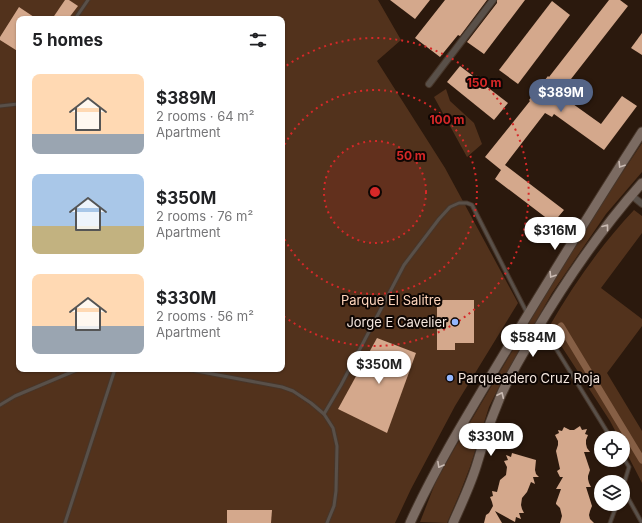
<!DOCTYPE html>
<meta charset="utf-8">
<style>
body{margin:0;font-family:Inter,sans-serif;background:#f2f2f2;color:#202124;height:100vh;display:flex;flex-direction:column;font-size:15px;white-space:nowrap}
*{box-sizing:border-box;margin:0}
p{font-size:13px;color:#757577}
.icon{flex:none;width:22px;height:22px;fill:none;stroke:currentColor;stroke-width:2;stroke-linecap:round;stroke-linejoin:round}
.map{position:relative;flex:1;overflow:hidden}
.details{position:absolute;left:16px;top:16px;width:269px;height:356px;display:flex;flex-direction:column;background:#fff;border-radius:8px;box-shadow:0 1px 3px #0004}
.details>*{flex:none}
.fabs{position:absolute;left:594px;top:431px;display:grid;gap:8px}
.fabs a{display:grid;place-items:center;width:36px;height:36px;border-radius:50%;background:#fff;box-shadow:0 1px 3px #0004;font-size:20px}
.price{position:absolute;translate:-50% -34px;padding:0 9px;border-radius:14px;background:#fff;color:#222;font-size:13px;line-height:26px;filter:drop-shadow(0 1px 2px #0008)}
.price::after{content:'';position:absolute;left:50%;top:24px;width:12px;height:9px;margin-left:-6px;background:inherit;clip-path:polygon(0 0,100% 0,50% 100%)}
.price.active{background:#546486;color:#fff}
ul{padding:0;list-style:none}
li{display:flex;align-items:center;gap:12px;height:100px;padding:0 16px}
li span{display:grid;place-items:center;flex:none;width:112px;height:80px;border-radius:8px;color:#555}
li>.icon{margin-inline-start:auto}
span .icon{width:48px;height:48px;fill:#fffc;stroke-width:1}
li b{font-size:17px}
h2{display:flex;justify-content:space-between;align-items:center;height:48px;padding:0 16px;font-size:17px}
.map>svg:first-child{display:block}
.green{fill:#52321c;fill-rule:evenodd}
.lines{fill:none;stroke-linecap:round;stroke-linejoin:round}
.canal{stroke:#865f45;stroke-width:7}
.building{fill:#d4a88c}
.lane-casing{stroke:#47362a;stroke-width:5}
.street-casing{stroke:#47362a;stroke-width:8}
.secondary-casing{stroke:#47362a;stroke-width:11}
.lane{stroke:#595049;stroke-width:3}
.street{stroke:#595049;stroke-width:6}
.secondary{stroke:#7b6b62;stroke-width:9}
.oneway{stroke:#cabbb3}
.ring{fill:none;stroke:#d62828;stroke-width:2;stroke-dasharray:2 4}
.poi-dot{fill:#94b7fd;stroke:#0e0603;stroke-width:1.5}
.labels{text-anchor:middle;stroke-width:4;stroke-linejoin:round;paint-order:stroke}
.park-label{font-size:13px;fill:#ffd6bd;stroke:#0e0603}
.poi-label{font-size:13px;fill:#f4e6de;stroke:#0e0603;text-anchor:end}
.centre{fill:#d62828;stroke:#0e0603;stroke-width:2}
.ring-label{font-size:12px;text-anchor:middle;font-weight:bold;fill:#d62828;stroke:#0e0603;stroke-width:4;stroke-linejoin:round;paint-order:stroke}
</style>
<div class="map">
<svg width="642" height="523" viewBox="0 0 642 523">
<rect width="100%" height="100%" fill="#2b190d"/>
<g class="green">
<path d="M0,0H378L401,40L377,61L445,168L518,303L455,406L411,489L395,523H0ZM19,19H282V369H19Z"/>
<polygon points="446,89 450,101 474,123 482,144 467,157 434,97"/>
<polygon points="642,143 642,172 606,214 552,293 500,385 489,407 470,467 460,493 447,523 420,522 436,481 453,451 546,294 604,200"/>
<path d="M634,210L642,216V233L601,288L642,319V326L607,373L642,431V483L623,446V438H619L610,421L549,327C573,285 601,245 634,210Z"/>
</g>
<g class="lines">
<polyline class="canal" points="561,326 642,460"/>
</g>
<g class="building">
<polygon points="65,0 69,0 78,6 68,19 52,19"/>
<polygon points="390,0 430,0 415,19"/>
<polygon points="445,0 487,0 460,36 458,35 440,57 415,38"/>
<polygon points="497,0 525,0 484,54 467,42 497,3"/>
<polygon points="609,0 620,0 628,6 564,88 571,93 566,99 601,124 622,96 637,106 604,150 554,114 552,117 545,113 505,165 564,210 553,223 495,179 501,170 485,157 530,101 529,100 548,76 549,77"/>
<polygon points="552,1 570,15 518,84 499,70"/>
<polygon points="19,7 37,19 19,19 19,52 0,40 0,37"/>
<polygon points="642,33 642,55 631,48"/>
<polygon points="460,66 508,103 494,120 447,82"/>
<polygon points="437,300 474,300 474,343 455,343 455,350 437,350"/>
<polygon points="377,338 416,353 387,433 338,409"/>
<polygon points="580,426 582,430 587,429 585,434 588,435 586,440 586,444 587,448 590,452 584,452 590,470 588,476 588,479 589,483 591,487 586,487 592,506 590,511 589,515 590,519 594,523 560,523 562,516 560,508 556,504 556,503 561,489 556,489 563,477 560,477 557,471 560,469 556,451 558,445 558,441 555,435 559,433 558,430 562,431 564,427 570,430 574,430"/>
<polygon points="512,453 536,460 535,470 536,474 539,477 533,477 535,484 531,482 527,492 522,498 521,505 522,509 524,513 519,513 521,519 516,517 515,522 495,511 502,523 484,523 486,515 489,513 493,506 492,502 490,497 493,496 492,491 497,492 500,480 506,475 507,467 504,461 508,460 506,455 511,457"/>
<polygon points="227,510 272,510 271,523 227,523"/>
</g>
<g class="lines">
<g class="lane-casing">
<g id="lane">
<polyline points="75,19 88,0"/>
<polyline points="0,106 18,104"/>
<polyline points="542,326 611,438"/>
<polyline points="186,369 282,387 293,391 311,403 324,414 333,428 337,446 336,491 334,506 327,523"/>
<polyline points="0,405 15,396 79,369"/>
<polyline points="324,414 341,385 404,265 439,219 450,207 459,203 467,203 472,205 527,313"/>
<polyline points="623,457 629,467 623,487"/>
<polyline points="623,489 642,523"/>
<polyline points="65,523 115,369"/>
<polyline points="610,523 617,504"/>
</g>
</g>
<g class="street-casing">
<g id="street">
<polyline points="429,84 493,0"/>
<polyline points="631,195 642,204"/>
</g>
</g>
<g class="secondary-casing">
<g id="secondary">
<path d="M410,523C435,468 467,416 498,364C545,286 593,208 642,132"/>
<path d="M453,523C461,505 469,488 475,470C479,458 482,446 486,435C490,421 496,408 501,395C510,375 522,356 533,336C565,282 600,230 642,183"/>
</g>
</g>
<use href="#lane" class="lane"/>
<use href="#street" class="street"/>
<use href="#secondary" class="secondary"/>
</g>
<defs><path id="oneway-chevron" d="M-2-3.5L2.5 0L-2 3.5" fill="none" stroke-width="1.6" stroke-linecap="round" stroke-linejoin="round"/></defs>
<g class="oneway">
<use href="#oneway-chevron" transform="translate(621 165) rotate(122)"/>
<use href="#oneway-chevron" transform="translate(606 227) rotate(-52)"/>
<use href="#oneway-chevron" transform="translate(552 275) rotate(122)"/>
<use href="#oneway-chevron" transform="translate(501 395) rotate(-65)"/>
<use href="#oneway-chevron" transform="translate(440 465) rotate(119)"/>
</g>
<circle cx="375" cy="192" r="51" fill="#d62828" fill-opacity=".12"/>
<g class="ring">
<circle cx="375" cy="192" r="51"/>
<path d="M282 150A102 102 0 1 1 282 234"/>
<path d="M282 69A154 154 0 1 1 282 315"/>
</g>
<g class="poi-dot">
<circle cx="455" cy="322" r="4"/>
<circle cx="450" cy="378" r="4"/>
</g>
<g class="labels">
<g class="park-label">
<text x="391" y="305">Parque El Salitre</text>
</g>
<g class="poi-label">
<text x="447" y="327">Jorge E Cavelier</text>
<text x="458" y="383" text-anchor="start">Parqueadero Cruz Roja</text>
</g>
</g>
<circle cx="375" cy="192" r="6" class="centre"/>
<g class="ring-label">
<text x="484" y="87">150 m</text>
<text x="447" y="124">100 m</text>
<text x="411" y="160">50 m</text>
</g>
</svg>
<div class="fabs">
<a><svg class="icon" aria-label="locate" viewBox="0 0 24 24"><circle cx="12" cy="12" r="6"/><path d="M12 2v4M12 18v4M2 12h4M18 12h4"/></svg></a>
<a><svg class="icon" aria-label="layers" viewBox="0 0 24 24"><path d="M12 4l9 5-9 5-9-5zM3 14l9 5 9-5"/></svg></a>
</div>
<b class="price active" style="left:561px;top:113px">$389M</b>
<b class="price" style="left:555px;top:251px">$316M</b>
<b class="price" style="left:533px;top:358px">$584M</b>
<b class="price" style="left:379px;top:385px">$350M</b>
<b class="price" style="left:491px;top:457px">$330M</b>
<section class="details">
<h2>5 homes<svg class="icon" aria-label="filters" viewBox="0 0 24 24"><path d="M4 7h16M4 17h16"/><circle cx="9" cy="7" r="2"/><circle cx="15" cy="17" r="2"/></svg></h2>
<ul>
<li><span style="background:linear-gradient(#ffd9b3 75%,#9aa5b1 0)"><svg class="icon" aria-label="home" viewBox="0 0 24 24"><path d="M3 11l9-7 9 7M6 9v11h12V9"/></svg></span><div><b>$389M</b><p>2 rooms · 64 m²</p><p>Apartment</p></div></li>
<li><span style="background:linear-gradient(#a9c7e8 65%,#c2b280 0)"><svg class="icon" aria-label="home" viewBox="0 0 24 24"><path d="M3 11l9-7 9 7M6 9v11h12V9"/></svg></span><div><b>$350M</b><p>2 rooms · 76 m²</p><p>Apartment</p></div></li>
<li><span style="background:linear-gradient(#ffd9b3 65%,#9aa5b1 0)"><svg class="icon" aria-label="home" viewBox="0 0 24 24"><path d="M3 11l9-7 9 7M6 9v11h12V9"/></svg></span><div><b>$330M</b><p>2 rooms · 56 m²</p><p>Apartment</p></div></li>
</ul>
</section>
</div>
